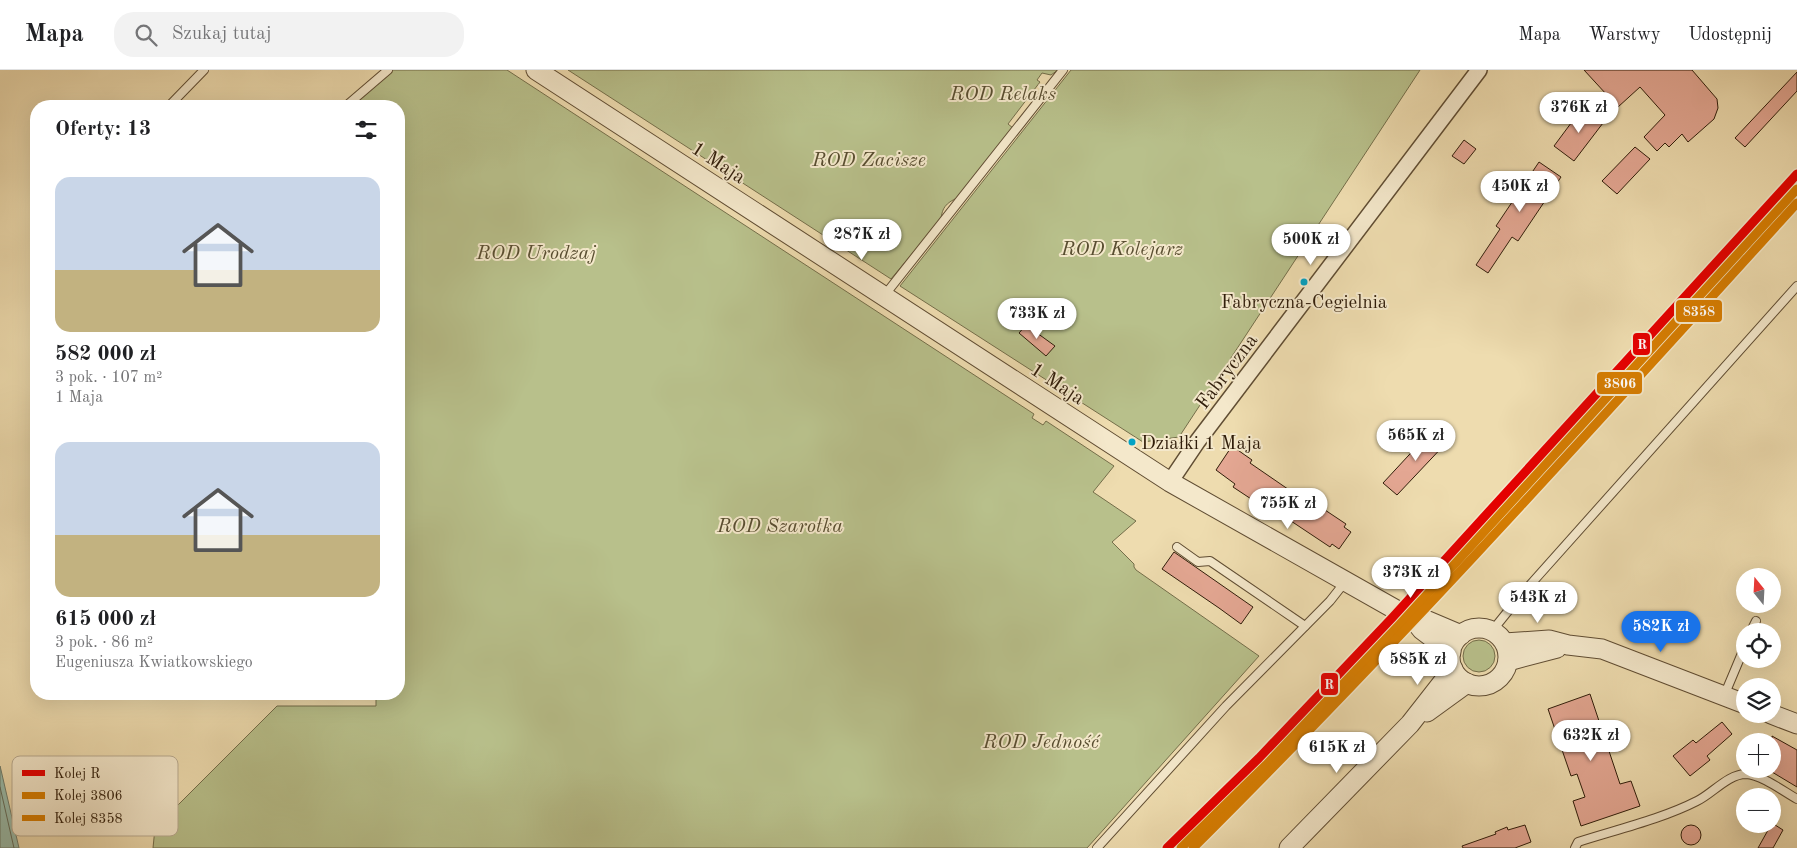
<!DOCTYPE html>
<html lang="pl">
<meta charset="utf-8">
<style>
body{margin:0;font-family:"Old Standard TT",serif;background:#f2f2f2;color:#202124;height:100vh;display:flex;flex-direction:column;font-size:19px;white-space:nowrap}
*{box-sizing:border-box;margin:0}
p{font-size:16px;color:#757577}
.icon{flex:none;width:28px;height:28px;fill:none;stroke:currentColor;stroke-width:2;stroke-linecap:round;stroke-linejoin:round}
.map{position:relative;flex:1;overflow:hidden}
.side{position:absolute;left:30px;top:30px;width:375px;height:600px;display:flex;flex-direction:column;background:#fff;border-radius:20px;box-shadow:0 5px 20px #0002}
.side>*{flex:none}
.needle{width:32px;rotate:342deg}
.fabs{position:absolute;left:1736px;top:498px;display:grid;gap:10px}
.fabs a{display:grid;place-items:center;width:45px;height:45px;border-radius:50%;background:#fff;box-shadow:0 5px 20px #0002;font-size:25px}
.price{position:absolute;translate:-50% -42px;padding:0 11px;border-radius:18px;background:#fff;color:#222;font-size:16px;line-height:32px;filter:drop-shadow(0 1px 2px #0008)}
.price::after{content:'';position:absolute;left:50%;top:30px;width:15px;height:11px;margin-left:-8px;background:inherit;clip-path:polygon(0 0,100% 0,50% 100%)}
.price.current{background:#1a73e8;color:#fff}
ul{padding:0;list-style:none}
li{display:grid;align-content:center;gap:10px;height:265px;padding:0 25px}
li span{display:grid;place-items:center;height:155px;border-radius:15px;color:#555}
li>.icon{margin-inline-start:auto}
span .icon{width:90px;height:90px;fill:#fffc;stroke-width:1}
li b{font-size:21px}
h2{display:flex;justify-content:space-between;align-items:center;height:60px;padding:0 25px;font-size:21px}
header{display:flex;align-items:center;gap:30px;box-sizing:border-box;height:70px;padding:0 25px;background:#fff;border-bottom:1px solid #e0e0e0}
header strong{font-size:24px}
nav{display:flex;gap:28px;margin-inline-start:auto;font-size:18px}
.search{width:350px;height:45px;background:#f2f2f2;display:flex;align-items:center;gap:12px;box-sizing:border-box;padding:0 18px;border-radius:20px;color:#757577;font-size:19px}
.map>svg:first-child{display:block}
.green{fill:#b8c08b;stroke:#746e4a}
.water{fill:#99bcab;stroke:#6f7c6b}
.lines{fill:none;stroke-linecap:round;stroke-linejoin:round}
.shore{stroke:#646c5a;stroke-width:1}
.building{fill:#e4a793;stroke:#301d0a}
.service-casing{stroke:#604d33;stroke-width:10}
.minor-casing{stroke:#604d33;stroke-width:18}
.tertiary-casing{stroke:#604d33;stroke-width:21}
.service{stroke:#f4e8cb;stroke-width:8}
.minor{stroke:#f4e8cb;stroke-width:15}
.tertiary{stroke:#f4e8cb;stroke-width:19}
.rail-1-casing{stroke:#f4e8cb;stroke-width:12}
.rail-2-casing{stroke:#f4e8cb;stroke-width:12}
.rail-3-casing{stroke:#f4e8cb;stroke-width:12}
.rail-1{stroke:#e50000;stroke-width:9}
.rail-2{stroke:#d67d02;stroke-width:9}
.rail-3{stroke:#d67d02;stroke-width:9}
.bus-dot{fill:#02a2c4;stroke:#f4e8cb;stroke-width:2}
.labels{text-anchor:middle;stroke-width:4;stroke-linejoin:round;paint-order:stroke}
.bus-label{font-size:19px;fill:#301d0a;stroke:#f4e8cb}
.park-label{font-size:20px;font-style:italic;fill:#594e31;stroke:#f4e8cb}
.street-label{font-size:20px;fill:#301d0a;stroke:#f4e8cb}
.key{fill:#f4e8cb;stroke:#b9ab91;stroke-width:1}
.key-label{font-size:14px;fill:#301d0a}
.line-badge{stroke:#f4e8cb;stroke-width:2}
.badge-label{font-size:14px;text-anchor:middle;font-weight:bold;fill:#fff}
</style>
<header>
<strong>Mapa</strong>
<div class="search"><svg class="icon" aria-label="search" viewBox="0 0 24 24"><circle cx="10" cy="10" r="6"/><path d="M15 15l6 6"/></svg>Szukaj tutaj</div>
<nav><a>Mapa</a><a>Warstwy</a><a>Udostępnij</a></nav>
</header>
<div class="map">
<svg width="1797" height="778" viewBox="0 0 1797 778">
<rect width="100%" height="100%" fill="#eedcaf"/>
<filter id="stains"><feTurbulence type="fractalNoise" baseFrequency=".004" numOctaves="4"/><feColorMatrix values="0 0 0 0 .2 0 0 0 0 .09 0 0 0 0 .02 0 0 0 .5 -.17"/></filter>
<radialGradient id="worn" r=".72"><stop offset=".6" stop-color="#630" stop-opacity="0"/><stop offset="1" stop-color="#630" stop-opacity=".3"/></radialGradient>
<g class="green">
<polygon points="392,0 507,0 1034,344 1032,348 1043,355 1046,351 1114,396 1093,422 1136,451 1112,472 1134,494 1134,497 1136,500 1259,586 1087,778 153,778 155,758 277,636 376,636 376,624 399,624 399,36 351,36"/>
<path d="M568,0H1058L1051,5L1042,3L1037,10L1040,12L1008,54L1013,58L957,128C946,133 942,138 941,149L891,209Z"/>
<polygon points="1071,0 1420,0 1179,367 1143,372 900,216"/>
<circle cx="1479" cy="586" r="16"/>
</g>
<polygon class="water" points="0,696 1,700 19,778 0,778"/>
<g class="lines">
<polyline class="shore" points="0,717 14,778"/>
</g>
<g class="building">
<polygon points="1584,0 1692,0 1717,29 1718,38 1714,49 1688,72 1682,64 1669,77 1665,73 1657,81 1644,67 1665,45 1640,17 1618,37"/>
<polygon points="1797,2 1797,21 1745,77 1735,68"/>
<polygon points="1583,37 1603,53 1574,91 1554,76"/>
<polygon points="1464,70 1476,79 1464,94 1452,86"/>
<polygon points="1635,77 1650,89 1617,124 1602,111"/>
<polygon points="1539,92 1561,107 1518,171 1512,167 1488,203 1476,195 1500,159 1496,156"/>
<polygon points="1026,255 1055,276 1046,286 1019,263"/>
<polygon points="1434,358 1448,371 1397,425 1383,413"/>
<polygon points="1232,376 1252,390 1250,393 1314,437 1316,434 1346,454 1344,457 1351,462 1339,479 1332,474 1330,477 1291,451 1289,454 1233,417 1235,414 1216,400"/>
<polygon points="1174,482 1253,537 1241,554 1219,538 1162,499"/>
<polygon points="1590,624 1620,714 1631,711 1640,736 1581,756 1573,731 1585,727 1577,704 1571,706 1548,639"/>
<polygon points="1722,652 1732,664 1707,686 1710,690 1690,706 1673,686 1693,670 1696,673"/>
<polygon points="1772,666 1797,680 1797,717 1772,702"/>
<polygon points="1772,753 1783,760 1773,778 1758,778"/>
<circle cx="1691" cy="765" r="10"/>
<polygon points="1525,755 1531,772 1515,778 1463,778 1462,776 1496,764 1495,762 1507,757 1508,760"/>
</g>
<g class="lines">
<g class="service-casing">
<g id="service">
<polyline points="169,36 204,0"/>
<polyline points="346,36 388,0"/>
<polyline points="884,226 1063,0"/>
<polyline points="1177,477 1198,492 1210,491 1305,556"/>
<polyline points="1492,561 1521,525 1797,216"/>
<polyline points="1751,561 1756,551"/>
<polyline points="1724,626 1745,576"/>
<polyline points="1097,778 1226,636 1330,531 1345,512"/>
<path d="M1575,778L1578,772C1615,760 1662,749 1697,731C1712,724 1728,704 1746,704C1762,705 1783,721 1797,729"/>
</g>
</g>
<g class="minor-casing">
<polyline id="minor" points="1170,412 1197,372 1479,0"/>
</g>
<g class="tertiary-casing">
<g id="tertiary">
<polyline points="536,0 1170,412 1414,550 1422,560 1451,582"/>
<polyline points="1414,550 1428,551 1461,565"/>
<circle cx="1479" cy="587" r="29"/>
<polyline points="1505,573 1549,570 1568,575 1602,579 1745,634"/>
<polyline points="1508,591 1557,578"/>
<polyline points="1427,642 1467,613"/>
<polyline points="1771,644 1797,654"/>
<polyline points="1289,778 1410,654 1453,599"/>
</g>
</g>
<use href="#service" class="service"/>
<use href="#minor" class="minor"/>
<use href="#tertiary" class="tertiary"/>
<g class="rail-1-casing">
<polyline id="rail-1" points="1167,778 1259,688 1392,548 1797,104"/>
</g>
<g class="rail-2-casing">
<polyline id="rail-2" points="1181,778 1266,695 1399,555 1797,119"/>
</g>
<g class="rail-3-casing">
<path id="rail-3" d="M1193,778C1402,570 1599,351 1797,133"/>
</g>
<use href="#rail-1" class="rail-1"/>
<use href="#rail-2" class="rail-2"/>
<use href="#rail-3" class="rail-3"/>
</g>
<g class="bus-dot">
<circle cx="1304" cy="212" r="4.5"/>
<circle cx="1132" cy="372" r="4.5"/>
</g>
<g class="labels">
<g class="bus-label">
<text x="1304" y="238">Fabryczna-Cegielnia</text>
<text x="1141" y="379" text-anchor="start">Działki 1 Maja</text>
</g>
<g class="park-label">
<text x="1003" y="30">ROD Relaks</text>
<text x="869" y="96">ROD Zacisze</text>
<text x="1122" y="185">ROD Kolejarz</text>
<text x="536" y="189">ROD Urodzaj</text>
<text x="780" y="462">ROD Szarotka</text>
<text x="1041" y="678">ROD Jedność</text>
</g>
<g class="street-label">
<text transform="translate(719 92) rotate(33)" y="7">1 Maja</text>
<text transform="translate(1226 301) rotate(-53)" y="7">Fabryczna</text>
<text transform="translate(1058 313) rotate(33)" y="7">1 Maja</text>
</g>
</g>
<rect x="12" y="686" width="166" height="80" rx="8" class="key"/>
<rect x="22" y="700" width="23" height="6" fill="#e50000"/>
<rect x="22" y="722" width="23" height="7" fill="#d67d02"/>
<rect x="22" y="745" width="23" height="6" fill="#d67d02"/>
<g class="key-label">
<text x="54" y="708">Kolej R</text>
<text x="54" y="730">Kolej 3806</text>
<text x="54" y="753">Kolej 8358</text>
</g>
<g class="line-badge">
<rect x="1675" y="229" width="48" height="24" rx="5" fill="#d67d02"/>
<rect x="1632" y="262" width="19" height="24" rx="5" fill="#e50000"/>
<rect x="1596" y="301" width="47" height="24" rx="5" fill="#d67d02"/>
<rect x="1320" y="602" width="19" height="24" rx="5" fill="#e50000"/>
</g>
<g class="badge-label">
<text x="1699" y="246">8358</text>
<text x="1642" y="279">R</text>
<text x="1620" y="318">3806</text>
<text x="1329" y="619">R</text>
</g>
<rect width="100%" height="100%" filter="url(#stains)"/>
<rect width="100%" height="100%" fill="url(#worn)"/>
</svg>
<div class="fabs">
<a><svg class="needle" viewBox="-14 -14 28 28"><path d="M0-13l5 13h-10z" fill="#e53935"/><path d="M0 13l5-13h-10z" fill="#757577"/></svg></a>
<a><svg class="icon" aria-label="locate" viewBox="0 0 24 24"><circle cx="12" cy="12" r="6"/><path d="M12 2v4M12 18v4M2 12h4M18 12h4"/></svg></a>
<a><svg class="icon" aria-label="layers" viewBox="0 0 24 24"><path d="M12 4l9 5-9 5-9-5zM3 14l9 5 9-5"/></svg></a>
<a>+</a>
<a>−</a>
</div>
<b class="price" style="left:1579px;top:64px">376K zł</b>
<b class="price" style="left:1520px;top:143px">450K zł</b>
<b class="price" style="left:862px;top:191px">287K zł</b>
<b class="price" style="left:1311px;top:196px">500K zł</b>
<b class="price" style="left:1037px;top:270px">733K zł</b>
<b class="price" style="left:1416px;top:392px">565K zł</b>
<b class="price" style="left:1288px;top:460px">755K zł</b>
<b class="price" style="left:1411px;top:529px">373K zł</b>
<b class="price" style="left:1538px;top:554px">543K zł</b>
<b class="price current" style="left:1661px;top:583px">582K zł</b>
<b class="price" style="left:1418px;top:616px">585K zł</b>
<b class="price" style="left:1591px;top:692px">632K zł</b>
<b class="price" style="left:1337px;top:704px">615K zł</b>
<section class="side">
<h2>Oferty: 13<svg class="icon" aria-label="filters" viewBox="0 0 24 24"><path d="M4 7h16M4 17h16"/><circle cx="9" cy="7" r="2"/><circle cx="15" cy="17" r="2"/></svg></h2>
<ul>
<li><span style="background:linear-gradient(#c9d6e8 60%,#c2b280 0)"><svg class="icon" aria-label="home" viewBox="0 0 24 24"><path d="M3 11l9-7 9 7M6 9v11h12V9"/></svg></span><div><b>582 000 zł</b><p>3 pok. · 107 m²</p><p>1 Maja</p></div></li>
<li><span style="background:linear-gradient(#c9d6e8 60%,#c2b280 0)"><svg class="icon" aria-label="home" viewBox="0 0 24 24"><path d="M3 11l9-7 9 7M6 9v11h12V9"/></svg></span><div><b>615 000 zł</b><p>3 pok. · 86 m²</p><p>Eugeniusza Kwiatkowskiego</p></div></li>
</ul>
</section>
</div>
